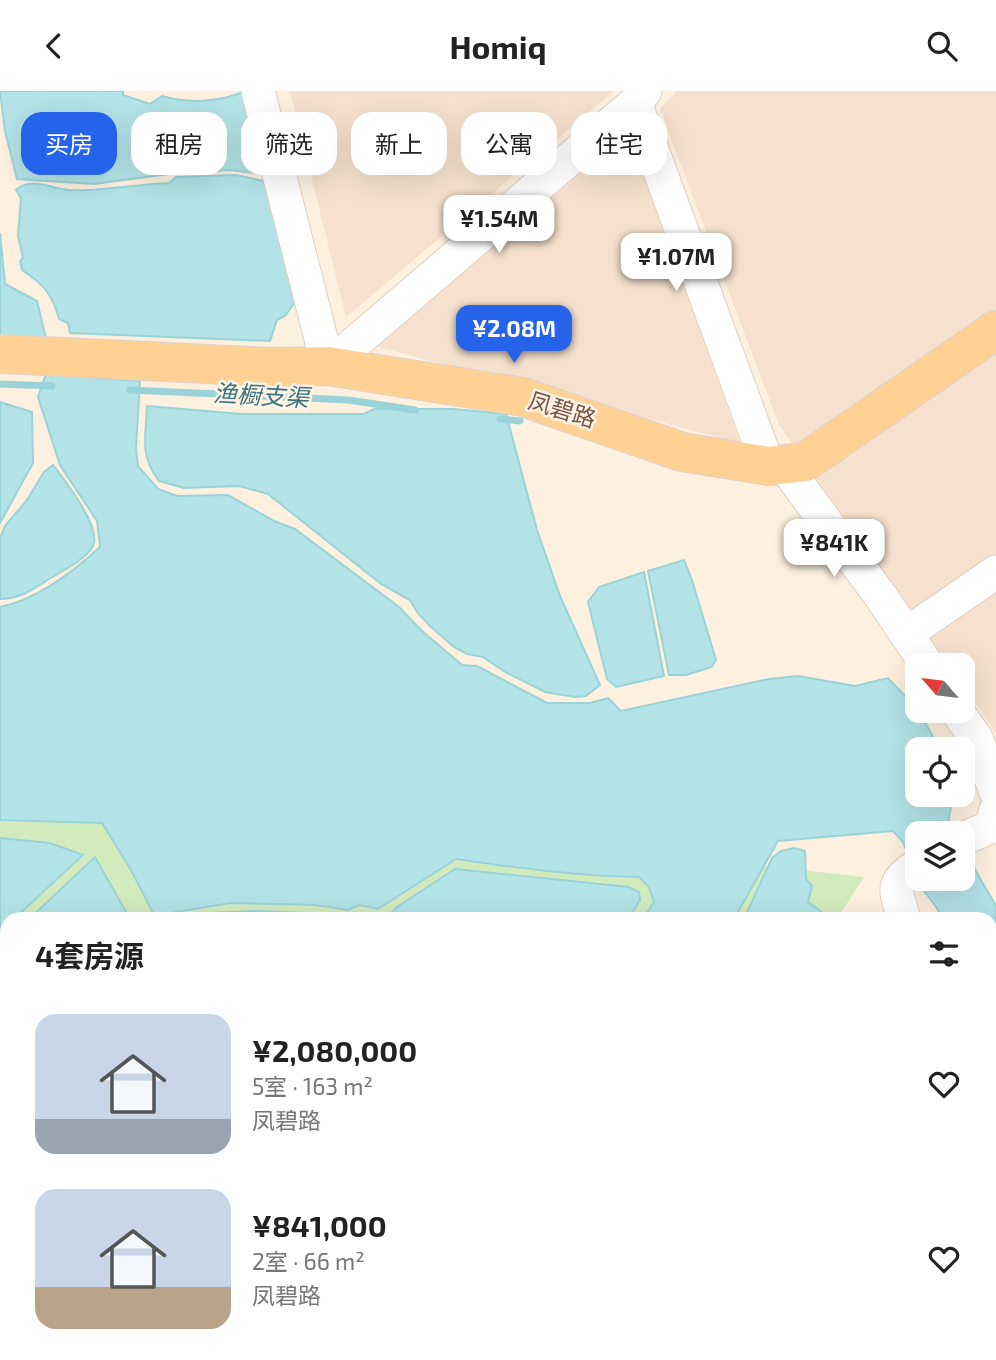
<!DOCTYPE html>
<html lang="zh">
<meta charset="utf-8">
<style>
body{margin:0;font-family:"Exo 2","Noto Sans SC",sans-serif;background:#f2f2f2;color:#222;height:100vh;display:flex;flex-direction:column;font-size:26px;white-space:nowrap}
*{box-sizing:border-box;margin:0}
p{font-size:23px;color:#767676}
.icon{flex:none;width:38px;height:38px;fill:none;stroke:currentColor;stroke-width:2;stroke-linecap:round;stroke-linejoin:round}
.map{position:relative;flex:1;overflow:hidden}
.sheet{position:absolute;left:0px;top:821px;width:998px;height:450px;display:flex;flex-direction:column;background:#fff;border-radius:21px 21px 0 0;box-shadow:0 7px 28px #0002}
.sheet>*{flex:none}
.hud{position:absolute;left:21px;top:21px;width:956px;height:63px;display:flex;gap:14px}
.needle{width:46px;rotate:298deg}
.tools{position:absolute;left:905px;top:562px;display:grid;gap:14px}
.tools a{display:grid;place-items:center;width:70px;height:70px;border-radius:14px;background:#fff;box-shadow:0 7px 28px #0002;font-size:35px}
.price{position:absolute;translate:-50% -60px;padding:0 16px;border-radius:14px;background:#fff;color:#222;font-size:23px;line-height:46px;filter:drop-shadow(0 2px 4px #0008)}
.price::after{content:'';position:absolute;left:50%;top:42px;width:21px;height:16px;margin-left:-10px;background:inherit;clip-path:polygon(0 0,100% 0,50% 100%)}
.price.on{background:#2563eb;color:#fff}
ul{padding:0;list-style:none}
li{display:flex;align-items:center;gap:21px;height:175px;padding:0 35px}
li span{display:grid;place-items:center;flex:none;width:196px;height:140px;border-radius:21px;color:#555}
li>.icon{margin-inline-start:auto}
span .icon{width:84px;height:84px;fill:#fffc;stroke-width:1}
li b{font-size:30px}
h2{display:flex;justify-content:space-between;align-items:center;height:84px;padding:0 35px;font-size:30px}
.chip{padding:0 24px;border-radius:21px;background:#fff;box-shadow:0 7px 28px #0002;font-size:24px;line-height:63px}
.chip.on{background:#2563eb;color:#fff}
header{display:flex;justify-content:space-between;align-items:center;height:91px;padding:0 35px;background:#fff;font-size:32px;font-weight:700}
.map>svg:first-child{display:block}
.residential{fill:#f5e1cd}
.green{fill:#d2ebbd}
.water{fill:#b3e3e7;stroke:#99d3d9;stroke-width:2}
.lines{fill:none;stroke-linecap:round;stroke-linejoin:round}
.stream{stroke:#99d3d9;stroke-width:7}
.ferry{stroke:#39747c;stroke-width:2;stroke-dasharray:9 7;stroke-linecap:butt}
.minor-casing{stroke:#e3cdbe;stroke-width:35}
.major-casing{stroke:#dbd3cf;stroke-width:40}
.minor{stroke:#fff;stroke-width:33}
.major{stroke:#ffd194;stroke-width:38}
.labels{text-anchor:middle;stroke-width:5;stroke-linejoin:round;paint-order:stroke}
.street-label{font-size:23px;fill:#745446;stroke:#fff4e6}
.water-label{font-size:24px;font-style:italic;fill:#39747c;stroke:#fff4e6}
</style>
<header><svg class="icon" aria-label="back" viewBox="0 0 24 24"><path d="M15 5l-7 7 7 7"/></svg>Homiq<svg class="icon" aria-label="search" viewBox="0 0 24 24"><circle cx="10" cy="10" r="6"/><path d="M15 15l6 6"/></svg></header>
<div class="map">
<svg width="996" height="1269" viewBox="0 0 996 1269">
<rect width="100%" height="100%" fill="#fdf0df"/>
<g class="residential">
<polygon points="290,0 614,0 346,226"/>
<polygon points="677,0 996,0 996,642 963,594 962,574 948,574 779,334 660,18"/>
<polygon points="629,42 740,352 375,255"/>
</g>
<polygon class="green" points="220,715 864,786 837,828 7,828 7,1264 553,1264 550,1269 0,1269 0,725"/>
<g class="water">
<path d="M0,0H123V4L150,13L162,5C188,13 221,11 245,0L266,79L261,83L230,79L169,83L94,93L17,88L5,40Z"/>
<path d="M236,84L264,90L297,208L285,225L277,229L270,250L70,242L68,232L59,228C52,202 44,194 22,179L20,170L23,167L18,145L21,107L16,99C31,85 51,98 69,99C102,101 136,93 169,92L176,86Z"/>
<polygon points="0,142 5,193 37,210 48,256 0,253"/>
<path d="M46,283L140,290L136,357L138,375L158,398L177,405L228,404L274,430L295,438L399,516L422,540L462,574L477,575L547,612H590L608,607L621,620L769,588L798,585L855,595L888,587L917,617L940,658H917V704H953L948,732L954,742H917V787L903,751L893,740L778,750L734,828H643L654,811L649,796L639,786C577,785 517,777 456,768L378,818L359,814L348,819L315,814L231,812L175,821L164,828H156L131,779L102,732L0,729V516C38,508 72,482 100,456L97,430L60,374L38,306Z"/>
<polygon points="0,311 32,321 33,372 0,432"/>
<path d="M147,315L242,323H364L374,318H452L506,323L537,439L560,505L600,594L586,605L575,606L545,601L505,581L483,566L467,563L454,556L430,535L417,521L410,509L381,493L268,403L239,395L184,397L159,390C139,363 146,346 147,315Z"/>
<path d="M53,374C64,389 102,436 93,455C87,467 66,478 54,485C36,496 22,508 0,508V447L5,435L27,409L44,381Z"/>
<polygon points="684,469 692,489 716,569 712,576 686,584 669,584 648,480"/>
<polygon points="644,481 664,585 616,596 607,588 588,511 599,496"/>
<polygon points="0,747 50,752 83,764 14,828 7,828 7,834 0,841"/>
<polygon points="794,757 805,760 806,788 812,795 808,811 822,821 823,828 744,828 772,767 781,760"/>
<path d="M963,758L996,815V1269H629L632,1264H990V828H942C935,809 924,804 917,788H962Z"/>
<polygon points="95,766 130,828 29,828"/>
<polygon points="455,778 629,796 639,801 640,809 628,828 386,828 397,816"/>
<polygon points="256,820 331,823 344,828 184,828 209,822"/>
<polygon points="7,848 7,1060 0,1066 0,854"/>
<polygon points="7,1075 7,1264 13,1264 7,1269 0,1269 0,1081"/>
<polygon points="23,1264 257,1264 259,1269 17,1269"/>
<polygon points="328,1264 446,1264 442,1269 325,1269"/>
</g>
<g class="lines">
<g class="stream">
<polyline points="0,293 52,295"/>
<polyline points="130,299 348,309 415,319"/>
<polyline points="500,328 520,330"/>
</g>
<g class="ferry">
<polyline points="990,1247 996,1230"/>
<polyline points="984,1269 985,1264"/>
</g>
<g class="minor-casing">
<g id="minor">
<polyline points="258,0 328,275 635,12 645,0"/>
<polyline points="635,12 768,375"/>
<polyline points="783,373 882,507 927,574"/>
<polyline points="906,543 996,481"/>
<polyline points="957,620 976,647 996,701"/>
<polyline points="962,748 991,736 996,719"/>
<path d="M904,828C896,800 889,792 917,775"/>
</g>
</g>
<g class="major-casing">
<polyline id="major" points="0,263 269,276 328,275 523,306 682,361 768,375 805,371 996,239"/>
</g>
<use href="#minor" class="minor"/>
<use href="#major" class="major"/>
</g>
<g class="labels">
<g class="street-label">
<text transform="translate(562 319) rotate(17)" y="8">凤碧路</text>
</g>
<g class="water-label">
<text transform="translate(261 305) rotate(3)" y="8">渔橱支渠</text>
</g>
</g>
</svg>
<div class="tools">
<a><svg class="needle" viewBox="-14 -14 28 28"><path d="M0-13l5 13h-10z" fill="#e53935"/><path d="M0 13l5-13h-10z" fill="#767676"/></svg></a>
<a><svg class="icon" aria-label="locate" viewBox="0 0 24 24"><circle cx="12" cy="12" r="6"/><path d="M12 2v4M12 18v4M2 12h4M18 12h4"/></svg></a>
<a><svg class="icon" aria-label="layers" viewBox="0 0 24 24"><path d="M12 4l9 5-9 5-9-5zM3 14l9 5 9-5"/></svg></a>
</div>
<b class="price" style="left:499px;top:164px">¥1.54M</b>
<b class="price" style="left:676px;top:202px">¥1.07M</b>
<b class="price on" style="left:514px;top:274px">¥2.08M</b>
<b class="price" style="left:834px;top:488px">¥841K</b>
<div class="hud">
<a class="chip on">买房</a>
<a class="chip">租房</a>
<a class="chip">筛选</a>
<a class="chip">新上</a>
<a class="chip">公寓</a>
<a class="chip">住宅</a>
</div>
<section class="sheet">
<h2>4套房源<svg class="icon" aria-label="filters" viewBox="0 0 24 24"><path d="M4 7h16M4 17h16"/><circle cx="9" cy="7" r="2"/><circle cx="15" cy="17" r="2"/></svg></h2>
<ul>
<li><span style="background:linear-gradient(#c9d6e8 75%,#9aa5b1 0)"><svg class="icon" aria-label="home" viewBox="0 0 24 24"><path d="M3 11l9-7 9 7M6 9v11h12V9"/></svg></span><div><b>¥2,080,000</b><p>5室 · 163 m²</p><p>凤碧路</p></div><svg class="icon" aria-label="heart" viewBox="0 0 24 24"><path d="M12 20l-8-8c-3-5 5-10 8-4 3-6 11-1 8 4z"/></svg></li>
<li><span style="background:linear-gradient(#c9d6e8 70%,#b9a48a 0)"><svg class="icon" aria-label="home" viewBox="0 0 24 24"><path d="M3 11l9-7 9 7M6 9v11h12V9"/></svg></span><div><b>¥841,000</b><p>2室 · 66 m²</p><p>凤碧路</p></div><svg class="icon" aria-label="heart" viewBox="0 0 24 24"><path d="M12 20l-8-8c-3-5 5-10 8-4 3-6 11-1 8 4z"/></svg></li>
</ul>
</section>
</div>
